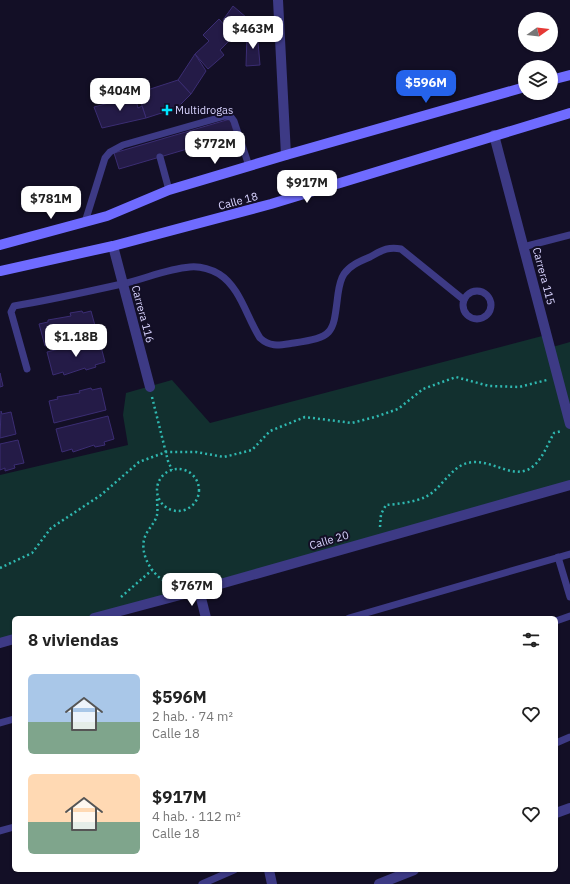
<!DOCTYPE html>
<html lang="es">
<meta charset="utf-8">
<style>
body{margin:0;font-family:"IBM Plex Sans",sans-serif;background:#f2f2f2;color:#222;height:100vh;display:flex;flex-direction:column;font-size:15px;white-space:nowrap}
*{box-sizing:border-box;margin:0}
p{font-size:13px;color:#767676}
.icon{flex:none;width:22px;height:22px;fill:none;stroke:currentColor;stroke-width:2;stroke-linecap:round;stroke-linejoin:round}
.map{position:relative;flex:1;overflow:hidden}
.details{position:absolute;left:12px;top:616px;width:546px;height:256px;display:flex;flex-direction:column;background:#fff;border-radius:6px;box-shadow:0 1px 3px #0004}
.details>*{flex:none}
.needle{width:26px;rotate:76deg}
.buttons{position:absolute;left:518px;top:12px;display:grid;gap:8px}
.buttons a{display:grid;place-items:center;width:40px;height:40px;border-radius:50%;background:#fff;box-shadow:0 1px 3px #0004;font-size:20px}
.price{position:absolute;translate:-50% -34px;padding:0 9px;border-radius:8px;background:#fff;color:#222;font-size:13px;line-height:26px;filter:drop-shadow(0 1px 2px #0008)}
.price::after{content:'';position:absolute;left:50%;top:24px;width:12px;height:9px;margin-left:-6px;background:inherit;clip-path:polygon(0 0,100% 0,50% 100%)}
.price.current{background:#2563eb;color:#fff}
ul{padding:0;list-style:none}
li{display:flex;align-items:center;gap:12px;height:100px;padding:0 16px}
li span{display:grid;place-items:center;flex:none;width:112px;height:80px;border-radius:6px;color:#555}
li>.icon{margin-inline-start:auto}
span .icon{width:48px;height:48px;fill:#fffc;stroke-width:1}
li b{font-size:17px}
h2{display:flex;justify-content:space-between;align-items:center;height:48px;padding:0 16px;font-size:17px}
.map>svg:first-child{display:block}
.green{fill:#12302f}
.building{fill:#241b47;stroke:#3b2d73}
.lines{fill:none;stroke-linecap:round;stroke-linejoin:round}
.path{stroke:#2fb8b0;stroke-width:2.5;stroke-dasharray:2 3;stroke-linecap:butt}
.service{stroke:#3d3a85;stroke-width:7}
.minor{stroke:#3d3a85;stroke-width:10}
.secondary{stroke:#6f6bff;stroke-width:10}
.poi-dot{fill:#00e5ff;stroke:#130f26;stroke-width:1.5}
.labels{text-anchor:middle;stroke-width:4;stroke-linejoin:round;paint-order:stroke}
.poi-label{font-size:11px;fill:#d9d4ff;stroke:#130f26;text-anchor:start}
.street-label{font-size:11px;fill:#d9d4ff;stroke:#130f26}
</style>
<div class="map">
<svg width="570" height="884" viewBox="0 0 570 884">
<rect width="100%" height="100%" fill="#130f26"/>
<polygon class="green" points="546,335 549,348 570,342 570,485 94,618 14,618 14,639 0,643 0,475 128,445 123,415 126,393 172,380 210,423"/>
<g class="building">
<polygon points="233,6 254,24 247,35 241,38 223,20"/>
<polygon points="219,19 234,36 220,50 224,55 208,69 195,54 209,41 203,35"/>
<polygon points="257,30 260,65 246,66 247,35"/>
<polygon points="195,54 206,71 191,94 178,80"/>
<polygon points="178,80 191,94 177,108 146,118 138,93"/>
<polygon points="135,96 138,108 142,106 146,118 102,128 94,107"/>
<polygon points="230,119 235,135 119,169 114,153"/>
<polygon points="82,311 83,313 91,311 97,333 45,346 39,324 48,322 48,320 71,316 70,313"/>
<polygon points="99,339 105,362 95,365 96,367 86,370 85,368 64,375 63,372 53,375 47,352"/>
<polygon points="0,373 3,386 0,387"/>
<polygon points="91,388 92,390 101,388 106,410 54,423 49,401 58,399 57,397 80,393 79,391"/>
<polygon points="1,411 2,414 11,412 16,434 0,438"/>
<polygon points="108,416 114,439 104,442 105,445 95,447 94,445 73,452 72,449 62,452 56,429"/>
<polygon points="18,440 24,463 14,465 15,468 5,471 5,468 0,470 0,444"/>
</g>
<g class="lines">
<g class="path">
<polyline points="152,397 168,461 172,470"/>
<circle cx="178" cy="490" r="21"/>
<path d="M157,499C157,504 158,510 157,515C155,524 146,530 144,540C140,557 155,580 172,584"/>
<path d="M380,527L381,514L386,505C398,504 415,502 425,497C439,491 448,472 462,465C486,454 507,478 527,470C541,464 547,445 554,433L562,431"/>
<polyline points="0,568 32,553 51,528 101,495 139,462 166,452 196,452 224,457 252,450 270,431 305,417 352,423 375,417 398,409 423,389 456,377 489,386 519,387 547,380"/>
<polyline points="121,597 152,570"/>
</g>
<g class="service">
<polyline points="160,157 169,190"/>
<polyline points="85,222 105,158 110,152 123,145 225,116 231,117 234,121 249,166"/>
<polyline points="523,247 570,235"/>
<circle cx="477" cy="305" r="14"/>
<path d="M27,369L11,312L14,306C50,300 86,292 122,284C145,279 166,269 190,267C201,266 210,269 219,274C240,287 247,318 260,338C271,348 280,345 294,343C335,337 333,333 338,294C339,287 340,280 344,274C350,265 361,261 370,257C381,251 388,246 401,249L464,300"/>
<polyline points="558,557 570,597"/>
<polyline points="349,618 570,554"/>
<polyline points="556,621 570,616"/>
<polyline points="0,723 14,719"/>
<polyline points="556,743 570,737"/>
<polyline points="0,831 14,827"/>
<polyline points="202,884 234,870"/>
</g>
<g class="minor">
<polyline points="278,0 286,155"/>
<polyline points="494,135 570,424"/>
<polyline points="113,246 150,387"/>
<polyline points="199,590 206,618"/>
<polyline points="94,618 199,590 570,485"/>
<polyline points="0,643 14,639"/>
<polyline points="556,813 570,808"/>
<polyline points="269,870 272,884"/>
<polyline points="379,884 414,870"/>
</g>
<g class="secondary">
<polyline points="551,80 570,75"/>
<polyline points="0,245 107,216 169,190 286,155 525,87"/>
<polyline points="0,271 113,246 271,204 570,113"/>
</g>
</g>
<path class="poi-dot" d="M165 104h4v4h4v4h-4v4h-4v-4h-4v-4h4z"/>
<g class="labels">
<g class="poi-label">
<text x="175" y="114">Multidrogas</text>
</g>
<g class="street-label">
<text transform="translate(238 201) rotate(-15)" y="4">Calle 18</text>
<text transform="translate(544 276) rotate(75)" y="4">Carrera 115</text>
<text transform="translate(143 314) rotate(75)" y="4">Carrera 116</text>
<text transform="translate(329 540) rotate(-16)" y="4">Calle 20</text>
</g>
</g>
</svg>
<div class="buttons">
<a><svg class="needle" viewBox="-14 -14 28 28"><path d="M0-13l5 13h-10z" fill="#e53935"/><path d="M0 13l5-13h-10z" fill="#767676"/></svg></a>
<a><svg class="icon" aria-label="layers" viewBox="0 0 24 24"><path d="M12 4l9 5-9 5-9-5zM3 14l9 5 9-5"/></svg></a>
</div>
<b class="price" style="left:253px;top:50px">$463M</b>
<b class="price current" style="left:426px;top:104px">$596M</b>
<b class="price" style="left:120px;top:112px">$404M</b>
<b class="price" style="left:215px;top:165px">$772M</b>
<b class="price" style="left:307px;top:204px">$917M</b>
<b class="price" style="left:51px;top:220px">$781M</b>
<b class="price" style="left:76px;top:358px">$1.18B</b>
<b class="price" style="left:192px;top:607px">$767M</b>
<section class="details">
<h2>8 viviendas<svg class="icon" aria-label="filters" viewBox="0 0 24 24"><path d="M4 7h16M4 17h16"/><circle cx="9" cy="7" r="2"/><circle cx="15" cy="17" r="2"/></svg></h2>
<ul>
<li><span style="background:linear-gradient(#a9c7e8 60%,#7fa58c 0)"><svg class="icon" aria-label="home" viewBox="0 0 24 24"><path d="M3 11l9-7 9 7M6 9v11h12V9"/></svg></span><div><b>$596M</b><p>2 hab. · 74 m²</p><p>Calle 18</p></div><svg class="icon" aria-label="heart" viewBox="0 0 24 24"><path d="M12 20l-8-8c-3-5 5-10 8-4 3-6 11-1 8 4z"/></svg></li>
<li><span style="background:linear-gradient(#ffd9b3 60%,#7fa58c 0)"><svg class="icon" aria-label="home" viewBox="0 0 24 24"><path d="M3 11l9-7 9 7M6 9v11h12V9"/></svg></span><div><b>$917M</b><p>4 hab. · 112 m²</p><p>Calle 18</p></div><svg class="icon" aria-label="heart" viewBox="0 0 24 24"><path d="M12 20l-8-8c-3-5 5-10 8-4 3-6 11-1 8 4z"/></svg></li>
</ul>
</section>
</div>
